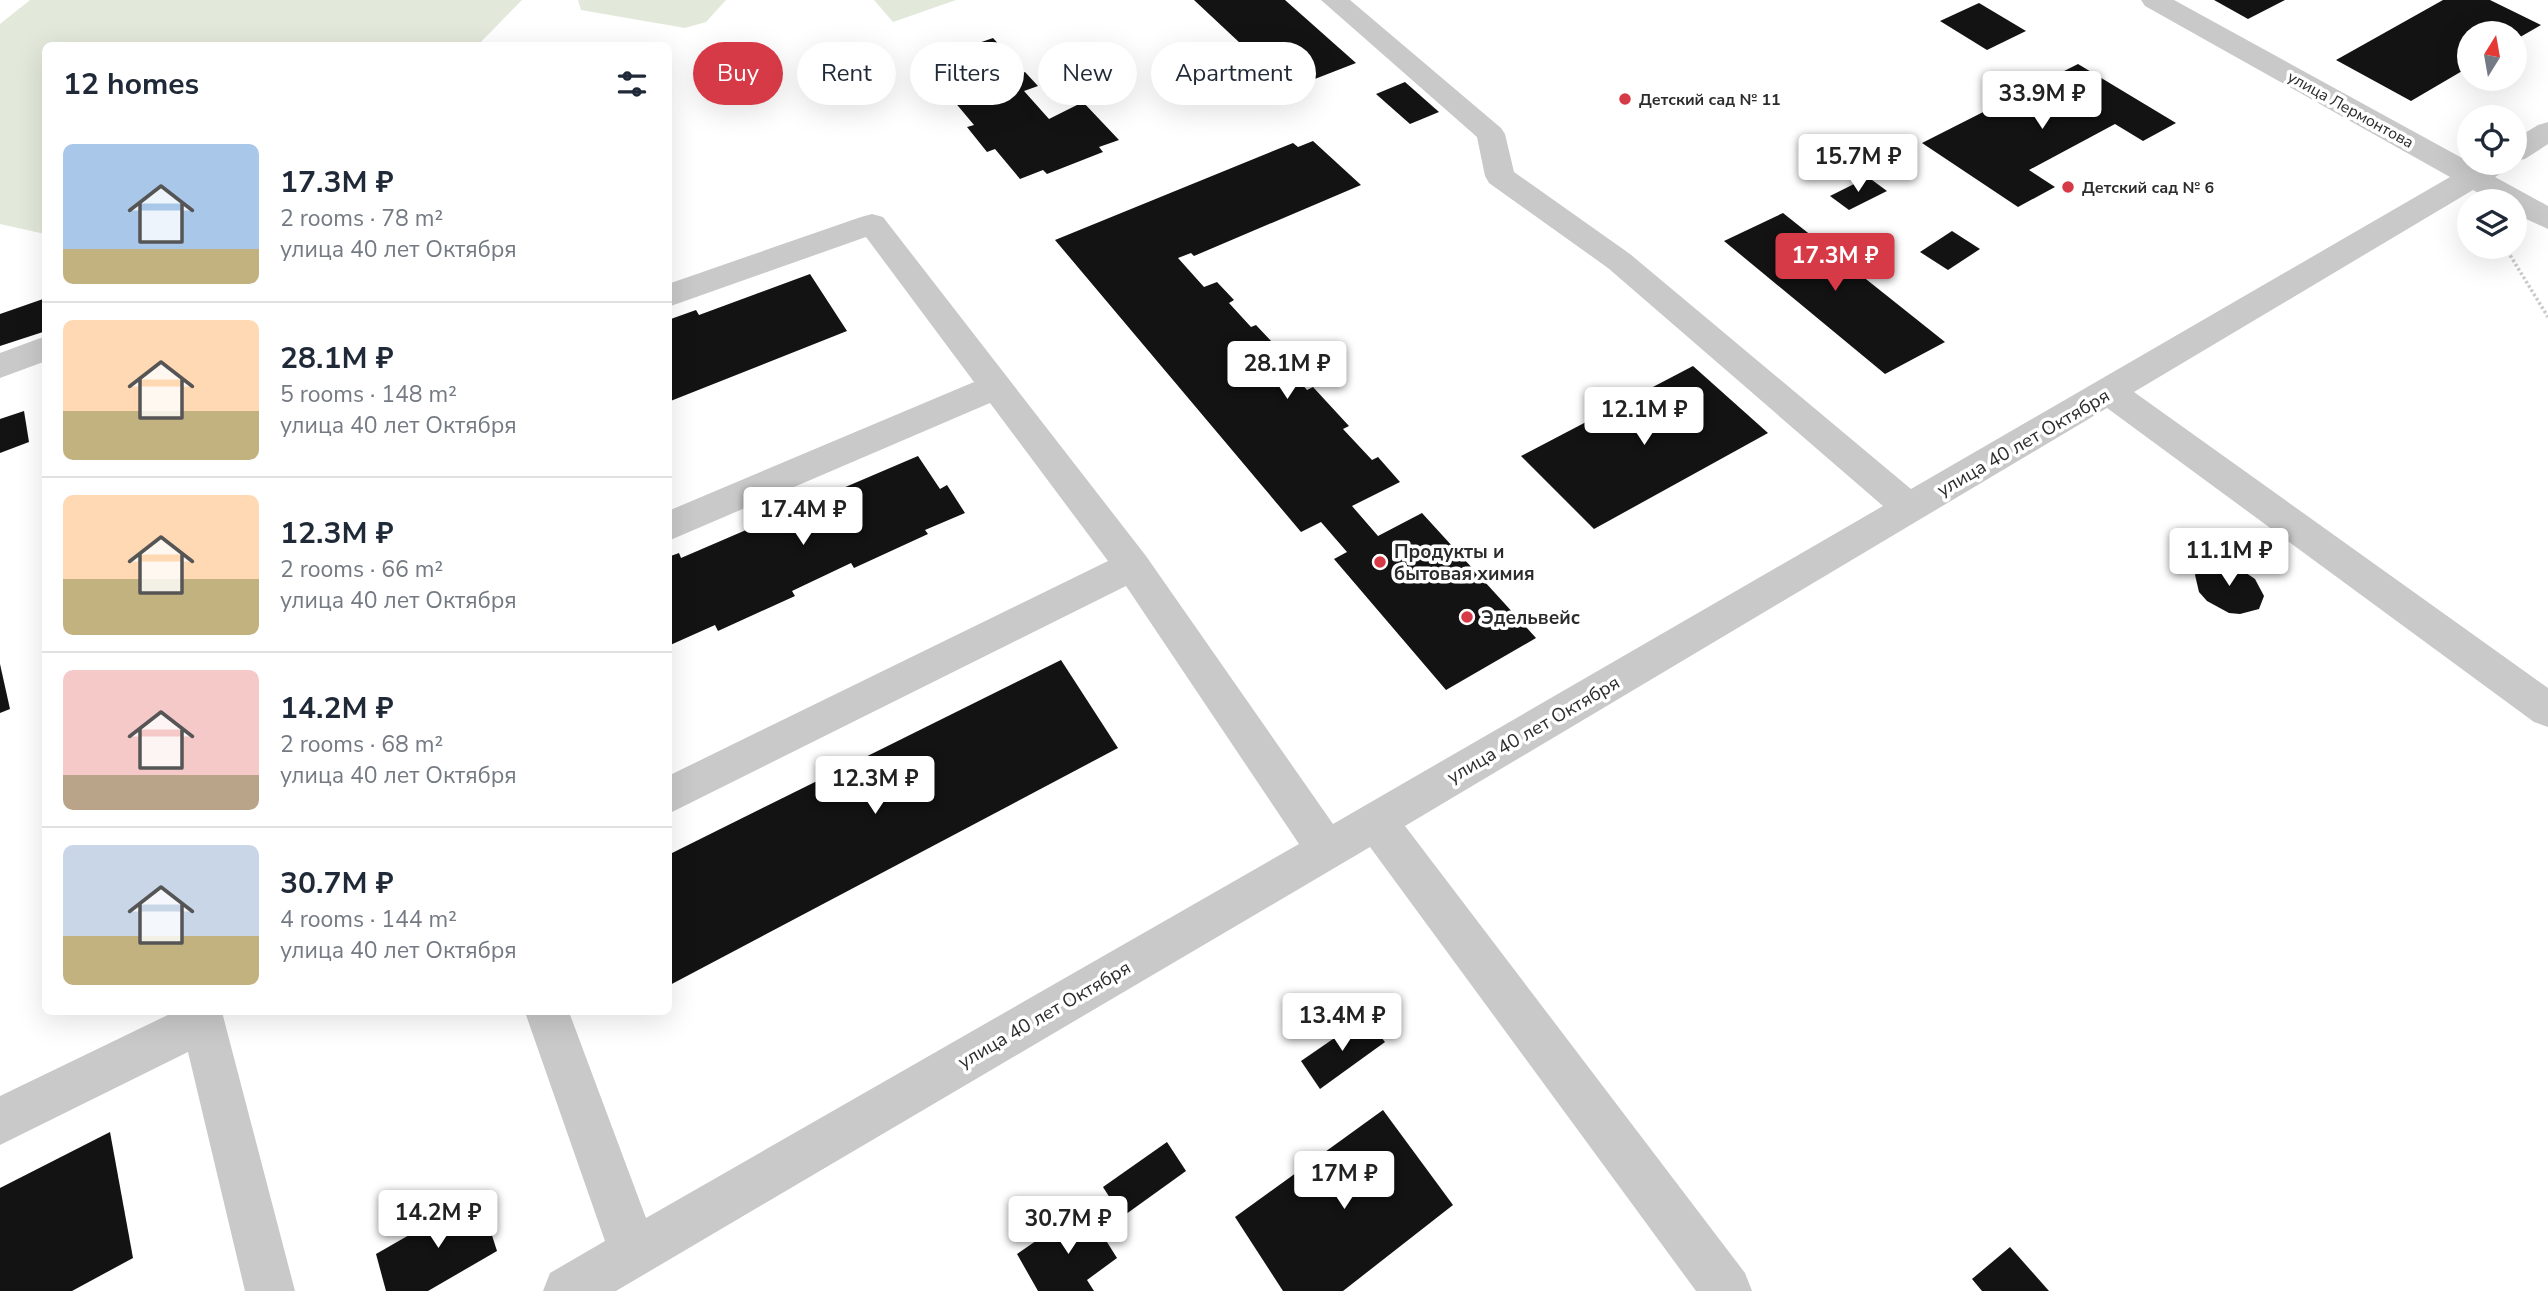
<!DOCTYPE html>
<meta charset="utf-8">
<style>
body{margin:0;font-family:"Nunito Sans",sans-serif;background:#f6f6f7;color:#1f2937;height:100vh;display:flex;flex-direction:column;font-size:26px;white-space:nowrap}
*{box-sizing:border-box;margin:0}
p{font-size:23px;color:#747a83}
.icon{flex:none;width:38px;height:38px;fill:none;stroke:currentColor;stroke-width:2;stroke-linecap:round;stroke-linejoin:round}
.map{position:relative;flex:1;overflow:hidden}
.sheet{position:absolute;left:42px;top:42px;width:630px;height:973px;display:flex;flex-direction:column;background:#fff;border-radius:10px;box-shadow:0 7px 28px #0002}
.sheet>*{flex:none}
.guide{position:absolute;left:693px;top:42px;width:665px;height:63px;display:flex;gap:14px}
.needle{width:46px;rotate:11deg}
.controls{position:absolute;left:2457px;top:21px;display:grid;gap:14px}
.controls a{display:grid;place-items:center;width:70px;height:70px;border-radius:50%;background:#fff;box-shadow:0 7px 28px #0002;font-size:35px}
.price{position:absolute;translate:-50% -60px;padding:0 16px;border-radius:7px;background:#fff;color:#222;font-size:23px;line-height:46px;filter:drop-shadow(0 2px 4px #0008)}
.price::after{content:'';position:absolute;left:50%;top:42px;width:21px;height:16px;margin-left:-10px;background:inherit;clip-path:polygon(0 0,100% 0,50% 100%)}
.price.on{background:#d63a46;color:#fff}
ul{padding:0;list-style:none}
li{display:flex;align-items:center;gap:21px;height:175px;padding:0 21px}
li+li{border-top:2px solid #e0e1e3}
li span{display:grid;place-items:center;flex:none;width:196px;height:140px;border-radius:10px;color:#555}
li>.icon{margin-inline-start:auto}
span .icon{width:84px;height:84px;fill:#fffc;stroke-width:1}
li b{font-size:30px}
h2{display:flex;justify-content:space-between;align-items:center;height:84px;padding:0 21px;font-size:30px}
.pill{padding:0 24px;border-radius:32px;background:#fff;box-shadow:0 7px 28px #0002;font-size:24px;line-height:63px}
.pill.on{background:#d63a46;color:#fff}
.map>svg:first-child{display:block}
.green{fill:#e2e8da}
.building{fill:#131313}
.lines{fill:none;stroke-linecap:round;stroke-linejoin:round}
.path{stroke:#c9c9c9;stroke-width:3.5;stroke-dasharray:2.5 2.5;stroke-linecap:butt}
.minor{fill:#c9c9c9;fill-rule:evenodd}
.poi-dot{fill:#d63a46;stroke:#fff;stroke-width:2.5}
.labels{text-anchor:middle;stroke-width:7;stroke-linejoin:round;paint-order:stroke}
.far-poi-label{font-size:16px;font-weight:bold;fill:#2c2c2c;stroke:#fff;text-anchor:start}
.far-street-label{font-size:16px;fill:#2c2c2c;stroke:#fff}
.street-label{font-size:19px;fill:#2c2c2c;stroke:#fff}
.poi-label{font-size:19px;font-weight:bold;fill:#2c2c2c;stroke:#fff;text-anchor:start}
</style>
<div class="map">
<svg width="2548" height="1291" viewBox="0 0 2548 1291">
<rect width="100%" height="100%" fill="#fff"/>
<g class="green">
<polygon points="30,0 522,0 478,45 46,46 45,234 0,224 0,24"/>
<polygon points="578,0 726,0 706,22 685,28 581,10"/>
<polygon points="874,0 956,0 893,22"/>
</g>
<g class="building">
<polygon points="1194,0 1285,0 1356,63 1289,89"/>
<polygon points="2214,0 2285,0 2248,19"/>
<polygon points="2443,0 2490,0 2541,25 2515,40 2515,33 2469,33 2469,67 2411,101 2336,60"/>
<polygon points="1979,3 2026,31 1987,50 1940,21"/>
<polygon points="993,38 1006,52 998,54 1018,75 1025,72 1038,86 1024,91 1049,119 1083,102 1119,140 1099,147 1103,152 1047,174 1043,170 1020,179 995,149 987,152 967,127 974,125 943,88 936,91 926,80 933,77 921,63"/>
<polygon points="2078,64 2176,123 2143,141 2115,124 2029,170 2055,187 2018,207 1922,143"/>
<polygon points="1405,82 1439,112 1410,124 1376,94"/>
<polygon points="1313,141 1361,185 1194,256 1191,253 1178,258 1204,287 1217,282 1234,300 1229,303 1251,327 1256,325 1290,361 1284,364 1307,390 1313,387 1349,426 1343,429 1372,460 1378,457 1400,482 1352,506 1378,536 1422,513 1536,638 1446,690 1334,559 1347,552 1321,522 1301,532 1055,240 1293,143 1298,147"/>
<polygon points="1868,177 1887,191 1849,210 1830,196"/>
<polygon points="1783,213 1945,342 1885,374 1724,241"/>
<polygon points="1952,231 1980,249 1948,270 1920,252"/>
<polygon points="810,274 847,331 668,402 668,320 696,310 699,315"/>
<polygon points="46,298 46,331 0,346 0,314"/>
<polygon points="1693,366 1768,433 1594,529 1521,456"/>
<polygon points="24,411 29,442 0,453 0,419"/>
<polygon points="918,456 940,489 947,485 965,513 925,530 928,534 854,568 851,563 792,591 795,596 718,631 715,625 668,646 668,557 679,553 681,558 760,524 757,519 812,495 815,500"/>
<polygon points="2215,562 2236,566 2255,579 2264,596 2259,609 2240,614 2229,613 2207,601 2199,592 2195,575 2198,568"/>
<polygon points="1061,660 1118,748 668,986 668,855"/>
<polygon points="0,664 10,709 0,713"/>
<polygon points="1365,1017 1385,1042 1320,1089 1301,1061"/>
<polygon points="1383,1110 1453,1205 1343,1291 1283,1291 1235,1217"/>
<polygon points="110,1132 133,1258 72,1291 0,1291 0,1188"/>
<polygon points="1167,1142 1186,1171 1122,1217 1103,1187"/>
<polygon points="479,1195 497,1251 428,1291 386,1291 376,1254"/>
<polygon points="1085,1207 1117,1258 1087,1280 1094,1291 1038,1291 1017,1254"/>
<polygon points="2010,1247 2049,1291 1982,1291 1972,1279"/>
</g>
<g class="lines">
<polyline class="path" points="2505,247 2548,317"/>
<g class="minor">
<polygon points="1321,0 1350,0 1501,128 1505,134 1514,172 1630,254 1911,489 2450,177 2145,6 2141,0 2174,0 2473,164 2512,163 2507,170 2495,177 2548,206 2548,229 2515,214 2515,201 2493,201 2473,190 2134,392 2548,688 2548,727 2534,722 2107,408 1405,826 1745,1273 1752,1291 1696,1291 1370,847 616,1291 543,1291 550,1273 605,1241 525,1012 569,1012 646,1218 1299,844 1126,586 668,814 668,776 1108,561 990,403 668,541 668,511 974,382 866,237 668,307 668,284 861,217 872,214 883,217 1146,556 1333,824 1883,506 1608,268 1489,183 1485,176 1477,137"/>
<polygon points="2548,122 2548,144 2525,159 2515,161 2515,139 2538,125"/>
<polygon points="46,336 46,361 0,378 0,353"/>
<polygon points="174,1012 222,1012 295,1291 245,1291 188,1052 0,1145 0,1096"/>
</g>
</g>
<g class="poi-dot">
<circle cx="1625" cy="99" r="7"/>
<circle cx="2068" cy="187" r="7"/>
<circle cx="1380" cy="562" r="7"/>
<circle cx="1467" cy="617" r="7"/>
</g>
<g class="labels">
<g class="far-poi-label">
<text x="1639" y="105">Детский сад № 11</text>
<text x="2082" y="193">Детский сад № 6</text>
</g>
<g class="far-street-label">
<text transform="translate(2351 109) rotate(29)" y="6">улица Лермонтова</text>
</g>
<g class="street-label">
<text transform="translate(2023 442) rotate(-30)" y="7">улица 40 лет Октября</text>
<text transform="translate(1533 729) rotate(-30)" y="7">улица 40 лет Октября</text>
<text transform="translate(1044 1014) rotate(-30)" y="7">улица 40 лет Октября</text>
</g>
<g class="poi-label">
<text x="1394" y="558">Продукты и<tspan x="1394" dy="22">бытовая химия</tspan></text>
<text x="1481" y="624">Эдельвейс</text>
</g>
</g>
</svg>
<div class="controls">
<a><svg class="needle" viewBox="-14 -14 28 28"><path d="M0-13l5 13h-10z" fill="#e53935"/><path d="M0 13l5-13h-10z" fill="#747a83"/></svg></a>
<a><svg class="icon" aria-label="locate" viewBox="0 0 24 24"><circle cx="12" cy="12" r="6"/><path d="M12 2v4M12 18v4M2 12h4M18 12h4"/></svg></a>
<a><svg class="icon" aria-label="layers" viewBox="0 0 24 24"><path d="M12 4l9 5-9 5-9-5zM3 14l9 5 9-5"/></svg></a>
</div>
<b class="price" style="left:2042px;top:131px">33.9M ₽</b>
<b class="price" style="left:1858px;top:194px">15.7M ₽</b>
<b class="price on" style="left:1835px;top:293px">17.3M ₽</b>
<b class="price" style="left:1287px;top:401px">28.1M ₽</b>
<b class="price" style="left:1644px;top:447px">12.1M ₽</b>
<b class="price" style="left:803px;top:547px">17.4M ₽</b>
<b class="price" style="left:2229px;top:588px">11.1M ₽</b>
<b class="price" style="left:875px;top:816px">12.3M ₽</b>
<b class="price" style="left:1342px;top:1053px">13.4M ₽</b>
<b class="price" style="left:1344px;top:1211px">17M ₽</b>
<b class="price" style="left:438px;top:1250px">14.2M ₽</b>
<b class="price" style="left:1068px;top:1256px">30.7M ₽</b>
<div class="guide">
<a class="pill on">Buy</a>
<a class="pill">Rent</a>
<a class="pill">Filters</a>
<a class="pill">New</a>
<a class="pill">Apartment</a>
</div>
<section class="sheet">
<h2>12 homes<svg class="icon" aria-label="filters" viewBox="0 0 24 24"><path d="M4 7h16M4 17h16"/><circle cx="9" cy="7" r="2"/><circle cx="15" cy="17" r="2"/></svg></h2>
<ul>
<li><span style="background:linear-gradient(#a9c7e8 75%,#c2b280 0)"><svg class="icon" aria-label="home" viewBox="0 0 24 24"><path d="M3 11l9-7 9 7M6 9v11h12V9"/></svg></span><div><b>17.3M ₽</b><p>2 rooms · 78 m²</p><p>улица 40 лет Октября</p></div></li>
<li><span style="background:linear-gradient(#ffd9b3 65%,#c2b280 0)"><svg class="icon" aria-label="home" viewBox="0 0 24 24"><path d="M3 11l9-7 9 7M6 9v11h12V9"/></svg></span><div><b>28.1M ₽</b><p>5 rooms · 148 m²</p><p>улица 40 лет Октября</p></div></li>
<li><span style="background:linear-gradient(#ffd9b3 60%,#c2b280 0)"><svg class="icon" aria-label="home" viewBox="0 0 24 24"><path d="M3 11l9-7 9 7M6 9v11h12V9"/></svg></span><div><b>12.3M ₽</b><p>2 rooms · 66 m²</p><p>улица 40 лет Октября</p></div></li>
<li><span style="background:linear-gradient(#f6c9c9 75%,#b9a48a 0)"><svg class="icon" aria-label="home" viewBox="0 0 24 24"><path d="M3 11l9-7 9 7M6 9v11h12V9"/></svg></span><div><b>14.2M ₽</b><p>2 rooms · 68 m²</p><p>улица 40 лет Октября</p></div></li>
<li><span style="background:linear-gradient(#c9d6e8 65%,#c2b280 0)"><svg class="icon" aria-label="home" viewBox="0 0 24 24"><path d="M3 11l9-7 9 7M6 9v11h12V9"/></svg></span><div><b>30.7M ₽</b><p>4 rooms · 144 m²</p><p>улица 40 лет Октября</p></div></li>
</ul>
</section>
</div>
